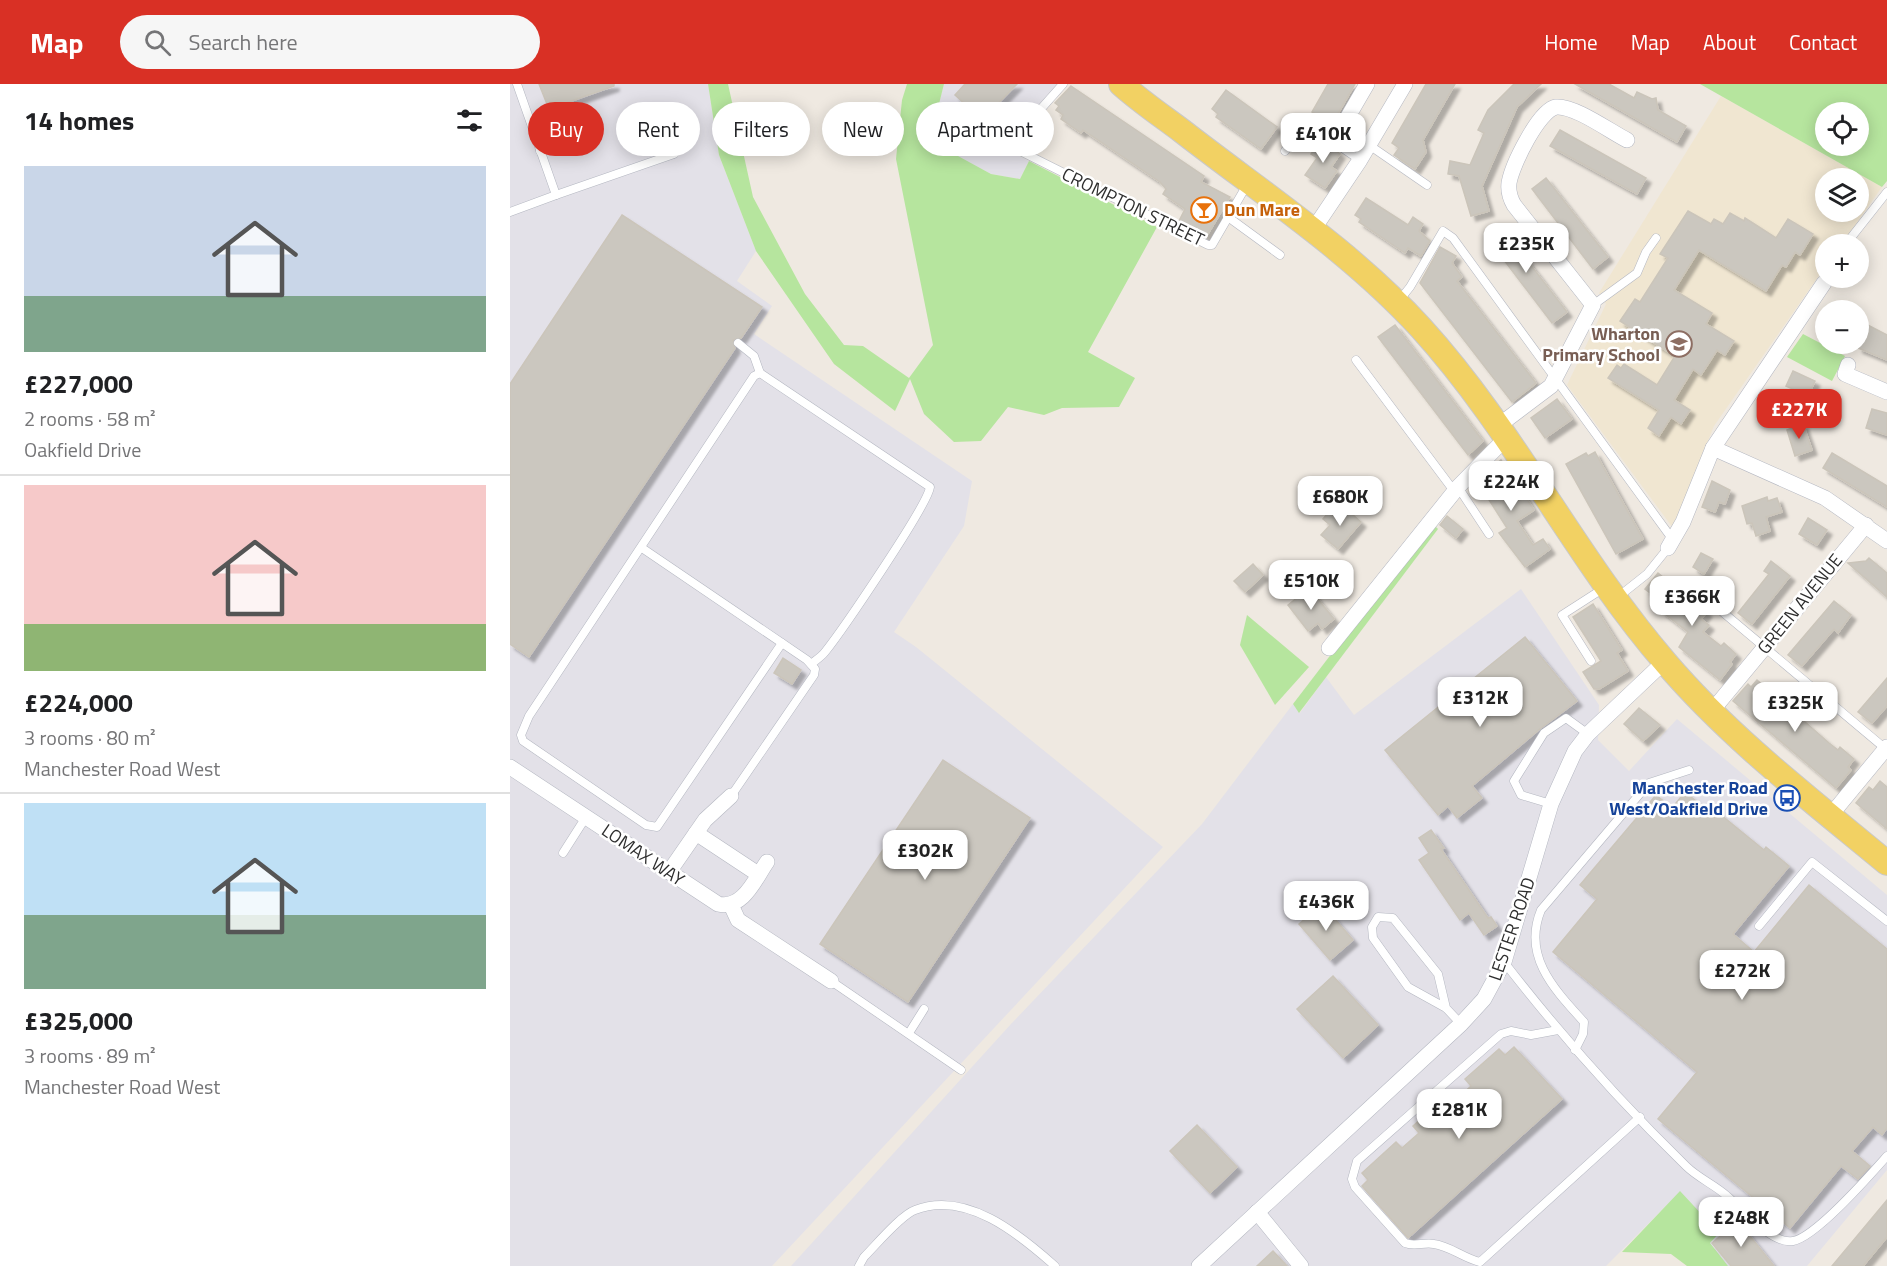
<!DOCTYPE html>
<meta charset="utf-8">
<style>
body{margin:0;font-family:"Titillium Web",sans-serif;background:#f6f6f6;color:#202124;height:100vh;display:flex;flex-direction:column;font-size:22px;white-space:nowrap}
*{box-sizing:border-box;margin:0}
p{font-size:20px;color:#757577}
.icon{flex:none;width:33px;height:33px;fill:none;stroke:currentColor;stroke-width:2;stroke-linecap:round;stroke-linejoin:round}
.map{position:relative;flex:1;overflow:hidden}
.details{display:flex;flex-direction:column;background:#fff;width:510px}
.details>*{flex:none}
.guide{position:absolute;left:18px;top:18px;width:570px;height:54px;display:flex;gap:12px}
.fabs{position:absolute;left:1305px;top:18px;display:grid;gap:12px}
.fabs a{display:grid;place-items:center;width:54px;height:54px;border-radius:50%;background:#fff;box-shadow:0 3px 15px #0003;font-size:30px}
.price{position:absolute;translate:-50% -51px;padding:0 14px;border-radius:12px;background:#fff;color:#222;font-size:20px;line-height:39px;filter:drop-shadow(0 2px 3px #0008)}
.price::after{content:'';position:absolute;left:50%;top:36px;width:18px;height:14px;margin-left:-9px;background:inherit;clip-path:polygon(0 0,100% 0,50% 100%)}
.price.active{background:#d93025;color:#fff}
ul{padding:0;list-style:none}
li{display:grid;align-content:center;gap:12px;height:318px;padding:0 24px}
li+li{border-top:2px solid #e0e0e0}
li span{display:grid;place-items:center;height:186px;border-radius:0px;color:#555}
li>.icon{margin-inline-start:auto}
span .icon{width:108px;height:108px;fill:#fffc;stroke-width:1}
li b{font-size:26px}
h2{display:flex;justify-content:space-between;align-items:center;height:72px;padding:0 24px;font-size:26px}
.pill{padding:0 21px;border-radius:27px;background:#fff;box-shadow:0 3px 15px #0003;font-size:21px;line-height:54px}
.pill.active{background:#d93025;color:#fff}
header{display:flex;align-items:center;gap:36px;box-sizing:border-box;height:84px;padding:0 30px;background:#d93025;color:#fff}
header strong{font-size:28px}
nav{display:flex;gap:33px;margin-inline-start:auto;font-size:21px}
.search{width:420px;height:54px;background:#f6f6f6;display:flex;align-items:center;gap:15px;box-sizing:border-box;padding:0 21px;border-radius:33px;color:#757577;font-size:22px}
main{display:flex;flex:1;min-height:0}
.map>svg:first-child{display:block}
.industrial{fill:#e3e1e8}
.education{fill:#f0e6d1;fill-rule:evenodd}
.green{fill:#b6e59e;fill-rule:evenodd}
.building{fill:#cbc7bf;stroke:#cbc5ba;stroke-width:1.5;filter:url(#shadow)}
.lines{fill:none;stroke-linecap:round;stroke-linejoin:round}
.lane-casing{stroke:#b4b7c1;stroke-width:9}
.street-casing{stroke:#b4b7c1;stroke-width:16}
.primary-casing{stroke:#c9c9c9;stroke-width:26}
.lane{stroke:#fff;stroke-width:8}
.street{stroke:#fff;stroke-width:15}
.primary{stroke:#f2d163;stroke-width:24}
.labels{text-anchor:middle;stroke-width:5;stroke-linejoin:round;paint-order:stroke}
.street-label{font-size:18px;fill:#2e2e2e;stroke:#fff}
.food-label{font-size:18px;font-weight:bold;fill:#c56008;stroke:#fff;text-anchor:start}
.education-label{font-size:18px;font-weight:bold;fill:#785e54;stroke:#fff;text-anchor:end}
.transit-label{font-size:18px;font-weight:bold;fill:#164399;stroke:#fff;text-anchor:end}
</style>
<header>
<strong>Map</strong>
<div class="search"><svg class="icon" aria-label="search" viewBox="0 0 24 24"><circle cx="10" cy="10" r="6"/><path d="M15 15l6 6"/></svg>Search here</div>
<nav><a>Home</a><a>Map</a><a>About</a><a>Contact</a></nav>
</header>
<main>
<section class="details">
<h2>14 homes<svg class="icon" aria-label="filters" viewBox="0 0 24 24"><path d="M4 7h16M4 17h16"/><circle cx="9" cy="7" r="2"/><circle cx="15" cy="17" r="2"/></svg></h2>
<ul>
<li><span style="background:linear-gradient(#c9d6e8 70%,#7fa58c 0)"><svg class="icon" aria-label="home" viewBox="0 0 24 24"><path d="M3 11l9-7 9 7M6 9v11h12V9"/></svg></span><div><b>£227,000</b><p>2 rooms · 58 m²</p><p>Oakfield Drive</p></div></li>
<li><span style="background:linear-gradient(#f6c9c9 75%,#8fb573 0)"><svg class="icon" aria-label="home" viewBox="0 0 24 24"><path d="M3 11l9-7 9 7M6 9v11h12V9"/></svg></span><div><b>£224,000</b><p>3 rooms · 80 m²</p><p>Manchester Road West</p></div></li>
<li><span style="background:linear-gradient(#bfe0f5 60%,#7fa58c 0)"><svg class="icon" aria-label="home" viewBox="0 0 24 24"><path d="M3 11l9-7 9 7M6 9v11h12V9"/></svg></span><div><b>£325,000</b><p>3 rooms · 89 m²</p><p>Manchester Road West</p></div></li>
</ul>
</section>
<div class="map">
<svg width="1377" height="1182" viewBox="0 0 1377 1182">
<defs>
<filter id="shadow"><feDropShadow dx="5" dy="5" stdDeviation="1.5" flood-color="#0004"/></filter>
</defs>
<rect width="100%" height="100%" fill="#efe9e1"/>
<g class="industrial">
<polygon points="0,0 198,0 209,71 246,167 227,197 262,222 244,250 462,397 454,442 384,548 406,563 653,763 262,1182 0,1182"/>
<polygon points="434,0 547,0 492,63 519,77 510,95 481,90 447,72 429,20"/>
<polygon points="1011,505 1089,621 1088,656 1119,687 1167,635 1377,811 1377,1086 1297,1182 1218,1182 1199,1159 1209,1149 1170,1108 1096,1182 281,1182 501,940 692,740 783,620 790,629 816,593 844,631"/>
</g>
<path class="education" d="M1211,12L1372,103L1332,160H1316L1315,183L1204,342L1163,444L1057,301L1096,220L1089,209ZM1316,94H1348V128H1316Z"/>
<g class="green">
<polygon points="198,0 218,0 243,113 295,210 334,261 353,262 399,294 423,261 386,75 392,16 397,0 434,0 429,20 461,43 448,72 481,90 510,95 519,77 647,143 578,268 625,294 609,323 552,324 534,331 498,323 471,357 444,358 414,330 400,295 385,327 324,280 246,167 209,71"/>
<path d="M1190,0H1377V97L1372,103ZM1316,28H1348V62H1316Z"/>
<polygon points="1293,250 1335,272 1322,297 1277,273"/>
<polygon points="925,442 928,445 789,629 783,620 871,505"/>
<polygon points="737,531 799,583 765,621 730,561"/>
<polygon points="1170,1107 1209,1149 1200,1159 1218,1182 1177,1182 1161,1170 1112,1168"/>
</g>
<g class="building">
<polygon points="29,0 104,0 104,2 39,25"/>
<polygon points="455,0 507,0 472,36 445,11"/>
<polygon points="818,0 845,0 822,40 802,28"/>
<polygon points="916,0 945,0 913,56 916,68 905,85 884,71 889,64 882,59"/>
<polygon points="1004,0 1031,0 1007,23 972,102 979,127 961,132 949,92 938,90 940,77 960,81 974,49 968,46 978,26"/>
<polygon points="1065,0 1099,0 1124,14 1127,8 1142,15 1146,14 1148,26 1176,42 1167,58"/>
<polygon points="561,2 694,92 691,98 720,113 696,153 668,139 675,125 653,110 656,105 650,98 573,46 571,49 551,35 553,31 546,26 549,22 545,19"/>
<polygon points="716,6 767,43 751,65 706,33 708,30 702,25"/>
<polygon points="1050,46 1136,94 1127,110 1040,62"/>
<polygon points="811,56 830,70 821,83 827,87 815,104 795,91 807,74 801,70"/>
<polygon points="1036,94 1098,173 1083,185 1022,105"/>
<polygon points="856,114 898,141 903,133 913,140 909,147 920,157 911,172 898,164 895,169 849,138 851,135 845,131"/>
<polygon points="1178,127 1201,140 1204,135 1213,140 1220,129 1234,137 1235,134 1266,154 1278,135 1303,150 1290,171 1285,168 1276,183 1272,181 1256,207 1189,166 1164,206 1202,229 1196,240 1224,257 1215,271 1207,266 1191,291 1183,285 1164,316 1180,326 1171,340 1161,333 1149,352 1138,344 1149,326 1098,294 1107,281 1111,284 1114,280 1147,301 1165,272 1110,237 1125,215 1130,218 1158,174 1150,170"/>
<polygon points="112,131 252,223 231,254 223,256 225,264 19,573 0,560 0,300"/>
<polygon points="989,140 1057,228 1042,239 975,151"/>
<polygon points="930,163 946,172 942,179 952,193 947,197 1026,299 1002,318 910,199"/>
<polygon points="1348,236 1377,251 1377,276 1348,264"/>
<polygon points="885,241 973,357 958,371 868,253"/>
<polygon points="1283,287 1305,297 1296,316 1282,309 1283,305 1276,302"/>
<polygon points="1047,315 1062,335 1035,354 1021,334"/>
<polygon points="1362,325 1377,329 1377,351 1356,344"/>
<polygon points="1293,340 1302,366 1285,372 1277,346"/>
<polygon points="1085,368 1133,455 1106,470 1056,380 1076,369 1078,372"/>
<polygon points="1322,369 1377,402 1377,423 1313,384"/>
<polygon points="991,376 1024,426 1007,437 1023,461 1033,455 1040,465 1015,483 989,449 997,444 967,397"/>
<polygon points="1202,397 1220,406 1215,420 1209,418 1205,428 1192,423"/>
<polygon points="1257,413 1258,417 1267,414 1272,428 1256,433 1260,447 1246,452 1242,439 1237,440 1232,422"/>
<polygon points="823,423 830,429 835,424 851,438 828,465 811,451 820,441 813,435"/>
<polygon points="937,432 953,445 946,454 930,441"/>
<polygon points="1298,434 1317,446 1307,461 1289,450"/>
<polygon points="1191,469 1203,475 1194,490 1183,483"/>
<polygon points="1359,474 1377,489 1377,513 1338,479 1356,477"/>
<polygon points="1261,477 1280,492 1242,540 1228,529 1259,490 1254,487"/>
<polygon points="743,480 753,491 735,508 724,497"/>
<polygon points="1148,489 1197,528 1191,535 1199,541 1193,548 1211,562 1214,559 1226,570 1220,578 1222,580 1210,596 1169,563 1178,548 1151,527 1156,521 1135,505"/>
<polygon points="799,504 824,535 812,545 808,539 798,547 778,521"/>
<polygon points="1324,517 1341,531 1328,549 1324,545 1292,582 1278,571"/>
<polygon points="1083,520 1112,566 1107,569 1118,587 1089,605 1084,605 1073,588 1091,577 1063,533"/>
<polygon points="1015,553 1067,617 1031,644 962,702 972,714 947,734 938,722 928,731 875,666"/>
<polygon points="273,574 291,586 282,600 264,589"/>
<polygon points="1377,594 1377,622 1362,639 1348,628"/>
<polygon points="1247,596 1319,659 1328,666 1330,663 1344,675 1338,683 1341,686 1326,704 1223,617 1238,600 1241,603"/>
<polygon points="1129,624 1150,641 1133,657 1114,640"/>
<polygon points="433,676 520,734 398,918 310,860"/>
<polygon points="1370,697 1377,703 1377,745 1346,719 1359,703 1363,706"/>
<polygon points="1175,708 1197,726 1200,722 1254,766 1256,763 1279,782 1223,850 1244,868 1299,801 1377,865 1377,1044 1372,1051 1363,1043 1342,1067 1360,1082 1348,1095 1331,1082 1280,1144 1148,1035 1187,988 1043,868 1087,815 1070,801 1146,711 1162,724"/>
<polygon points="921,746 934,764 931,765 978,834 981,833 987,842 974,851 959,829 950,836 909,776 919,769 909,754"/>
<polygon points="812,820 843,856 820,876 789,840"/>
<polygon points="823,892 868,941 833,974 787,925"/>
<polygon points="1004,963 1052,1015 898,1154 852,1102 858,1096 852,1089 886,1058 892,1064 909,1049 903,1042 937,1011 944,1018 961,1002 955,995 989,965 995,971"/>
<polygon points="687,1041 727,1083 700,1109 660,1067"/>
<polygon points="1377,1116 1377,1153 1353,1182 1322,1182"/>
<polygon points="1228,1137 1264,1182 1221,1182 1202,1159"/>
<polygon points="763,1167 777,1182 747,1182"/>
</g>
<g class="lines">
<g class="lane-casing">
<g id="lane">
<polyline points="529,27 553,0"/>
<polyline points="859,61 917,101"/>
<polyline points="30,67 74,54"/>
<polyline points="775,67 796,39 850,76"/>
<polyline points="512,68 698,161 702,161 738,99"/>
<polyline points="46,111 164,70"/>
<polyline points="0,128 46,111 7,0"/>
<polyline points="718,133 770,171"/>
<polyline points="1336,160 1377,108"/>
<polyline points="888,218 900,203 933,147 943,154 1163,456"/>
<polyline points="1083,221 1127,189 1136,168 1146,154"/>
<path d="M228,259L244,272L250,289L420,403C418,421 331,548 315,568C311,573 306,576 301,580"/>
<polyline points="846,276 944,407"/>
<polyline points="250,289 244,292 19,632 11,651 13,657 136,741 147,743 272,559"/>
<polyline points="948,403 979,450"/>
<polyline points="132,464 297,576 305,585 304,591 221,712"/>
<polyline points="1108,513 1137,490 1158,464"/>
<polyline points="1197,515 1377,666"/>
<polyline points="1081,577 1052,531 1094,504"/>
<polyline points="1041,720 1011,711 1004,697 1034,649 1056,634 1078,650"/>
<polyline points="53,769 76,733"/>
<polyline points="1249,842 1302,778 1377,837"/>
<path d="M994,878C1050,950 1111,1019 1176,1082C1188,1094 1205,1101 1217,1112C1232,1125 1262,1161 1283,1157C1306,1153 1360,1091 1377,1072"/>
<polyline points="321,897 451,986"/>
<polyline points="936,924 928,890 883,834 868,833 862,843 863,854 898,903 936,924 951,940"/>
<path d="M1048,946L1021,951L1001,947L991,950L847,1077L842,1095L845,1103L895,1159C904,1163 914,1158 924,1160C940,1162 953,1174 970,1178L1130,1033"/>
<polyline points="399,949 414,925"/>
<path d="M1065,966L1073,950L1074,938C1044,905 1012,872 1031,826L1139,699L1179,686"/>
<path d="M349,1182L354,1173C366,1161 391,1131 405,1126C456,1106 509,1150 545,1182"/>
</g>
</g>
<g class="street-casing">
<g id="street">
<polyline points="832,43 857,0"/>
<polyline points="803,146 850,76 895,0"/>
<polyline points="1338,281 1335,290 1377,308"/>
<path d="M988,342L1041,302L1083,221L1004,121C1000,114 998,107 999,99C1002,81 1029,26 1046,23C1064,21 1101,48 1117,56"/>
<polyline points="1203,364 1315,414 1377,457"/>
<polyline points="1158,464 1173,438 1203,364 1314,199"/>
<polyline points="819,564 948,403 996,354"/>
<polyline points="1201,628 1356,441"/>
<path d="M0,683L208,820C233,826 245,795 257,778"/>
<polyline points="1320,732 1377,663"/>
<polyline points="186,749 248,790"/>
<polyline points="159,788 195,736 221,712"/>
<polyline points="221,821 228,836 321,897"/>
<polyline points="747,1128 791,1182"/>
<polyline points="689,1182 951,940 974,915 994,878 1041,720 1065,667 1078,650 1154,578"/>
</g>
</g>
<g class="primary-casing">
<path id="primary" d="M611,0C630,17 652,32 672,47C753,110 842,168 911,244C1004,346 1065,474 1156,579C1220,654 1301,716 1377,779"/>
</g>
<use href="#lane" class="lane"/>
<use href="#street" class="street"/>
<use href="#primary" class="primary"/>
</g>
<defs>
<g id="bar-ring" transform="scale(1.35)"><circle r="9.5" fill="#fff" stroke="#e8710a" stroke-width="1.5"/><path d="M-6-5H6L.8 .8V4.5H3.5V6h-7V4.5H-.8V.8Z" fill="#e8710a"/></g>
<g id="school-ring" transform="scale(1.35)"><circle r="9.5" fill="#fff" stroke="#8d6e63" stroke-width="1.5"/><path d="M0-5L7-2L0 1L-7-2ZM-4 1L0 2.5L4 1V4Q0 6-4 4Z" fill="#8d6e63"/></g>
<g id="bus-ring" transform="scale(1.35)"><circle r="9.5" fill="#fff" stroke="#1a4fb4" stroke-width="1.5"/><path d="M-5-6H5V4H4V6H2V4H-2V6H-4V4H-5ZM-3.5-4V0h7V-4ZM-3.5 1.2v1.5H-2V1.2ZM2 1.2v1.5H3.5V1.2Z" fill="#1a4fb4"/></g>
</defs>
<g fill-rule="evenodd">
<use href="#bar-ring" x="694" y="126"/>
<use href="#school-ring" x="1169" y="260"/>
<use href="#bus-ring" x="1277" y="714"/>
</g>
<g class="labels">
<g class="street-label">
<text transform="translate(623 123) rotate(26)" y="6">CROMPTON STREET</text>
<text transform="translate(1290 520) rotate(-51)" y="6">GREEN AVENUE</text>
<text transform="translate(133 771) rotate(34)" y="6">LOMAX WAY</text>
<text transform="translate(1002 845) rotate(-71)" y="6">LESTER ROAD</text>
</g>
<g class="food-label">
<text x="714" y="132">Dun Mare</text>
</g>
<g class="education-label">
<text x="1150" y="256">Wharton<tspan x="1150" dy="21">Primary School</tspan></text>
</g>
<g class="transit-label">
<text x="1258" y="710">Manchester Road<tspan x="1258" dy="21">West/Oakfield Drive</tspan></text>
</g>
</g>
</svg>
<div class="fabs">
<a><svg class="icon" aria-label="locate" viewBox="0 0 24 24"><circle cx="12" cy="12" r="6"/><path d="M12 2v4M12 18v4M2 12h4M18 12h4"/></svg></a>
<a><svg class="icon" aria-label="layers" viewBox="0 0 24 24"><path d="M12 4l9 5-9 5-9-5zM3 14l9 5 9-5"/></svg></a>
<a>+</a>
<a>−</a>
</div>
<b class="price" style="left:813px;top:80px">£410K</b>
<b class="price" style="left:1016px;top:190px">£235K</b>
<b class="price active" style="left:1289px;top:356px">£227K</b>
<b class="price" style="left:1001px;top:428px">£224K</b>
<b class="price" style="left:830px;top:443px">£680K</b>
<b class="price" style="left:801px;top:527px">£510K</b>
<b class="price" style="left:1182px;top:543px">£366K</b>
<b class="price" style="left:970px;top:644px">£312K</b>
<b class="price" style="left:1285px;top:649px">£325K</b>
<b class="price" style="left:415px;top:797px">£302K</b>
<b class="price" style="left:816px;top:848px">£436K</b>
<b class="price" style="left:1232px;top:917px">£272K</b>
<b class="price" style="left:949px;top:1056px">£281K</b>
<b class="price" style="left:1231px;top:1164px">£248K</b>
<div class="guide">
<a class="pill active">Buy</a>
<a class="pill">Rent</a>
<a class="pill">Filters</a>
<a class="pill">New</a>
<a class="pill">Apartment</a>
</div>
</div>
</main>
